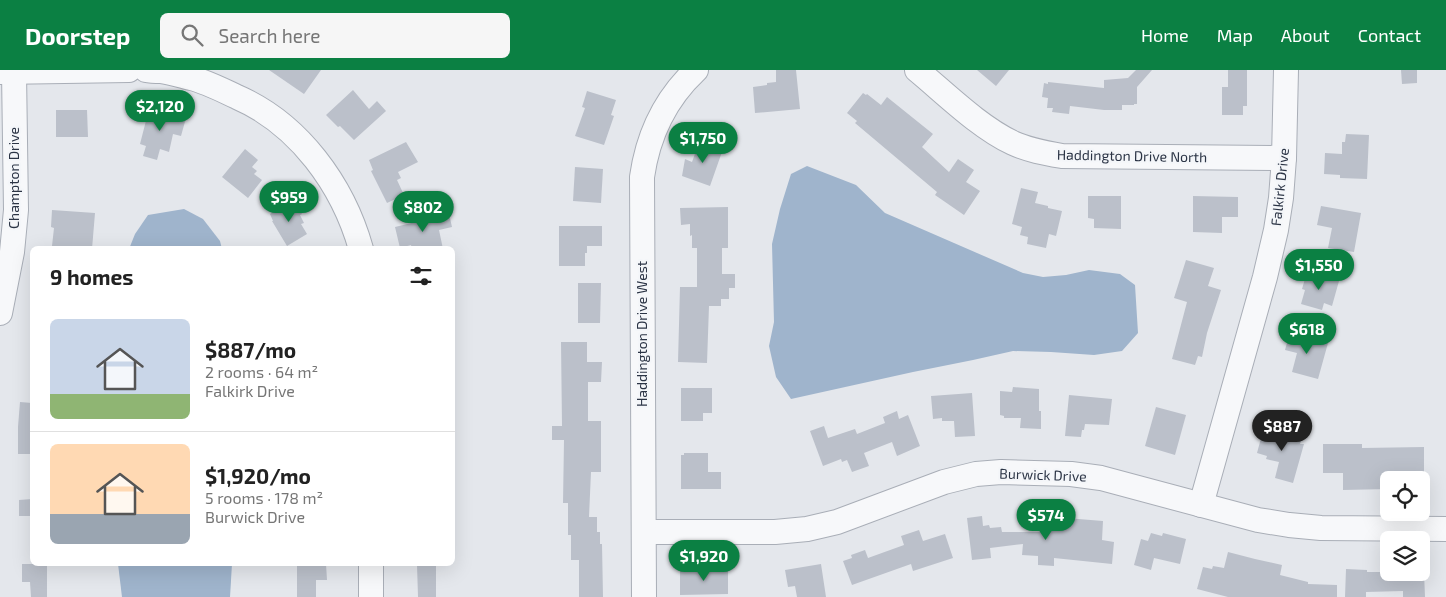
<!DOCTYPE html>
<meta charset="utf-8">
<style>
body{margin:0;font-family:"Exo 2",sans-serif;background:#f6f6f6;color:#222;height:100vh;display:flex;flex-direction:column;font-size:19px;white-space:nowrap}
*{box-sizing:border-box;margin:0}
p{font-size:16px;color:#767676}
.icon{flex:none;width:28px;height:28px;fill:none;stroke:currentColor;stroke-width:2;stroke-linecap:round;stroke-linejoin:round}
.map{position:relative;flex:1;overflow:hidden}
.sheet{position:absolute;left:30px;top:176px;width:425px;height:320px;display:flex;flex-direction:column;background:#fff;border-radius:8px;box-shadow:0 5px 20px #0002}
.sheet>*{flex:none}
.fabs{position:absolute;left:1380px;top:401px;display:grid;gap:10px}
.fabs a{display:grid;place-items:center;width:50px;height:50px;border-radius:8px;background:#fff;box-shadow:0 5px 20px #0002;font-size:25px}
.price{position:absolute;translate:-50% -42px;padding:0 11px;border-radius:18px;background:#0b8043;color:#fff;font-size:16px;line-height:32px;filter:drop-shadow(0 1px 2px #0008)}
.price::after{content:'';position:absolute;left:50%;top:30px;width:15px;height:11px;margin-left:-8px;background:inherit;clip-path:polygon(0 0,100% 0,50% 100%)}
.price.on{background:#222;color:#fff}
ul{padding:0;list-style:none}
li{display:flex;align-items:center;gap:15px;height:125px;padding:0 20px}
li+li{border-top:1px solid #e0e0e0}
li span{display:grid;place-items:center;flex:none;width:140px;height:100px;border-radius:8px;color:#555}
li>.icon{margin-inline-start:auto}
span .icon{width:60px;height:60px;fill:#fffc;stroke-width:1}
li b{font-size:21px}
h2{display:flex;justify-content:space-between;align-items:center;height:60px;padding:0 20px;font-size:21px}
header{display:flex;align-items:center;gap:30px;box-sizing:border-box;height:70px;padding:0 25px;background:#0b8043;color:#fff}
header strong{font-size:24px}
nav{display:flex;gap:28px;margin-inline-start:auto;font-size:18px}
.search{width:350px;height:45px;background:#f6f6f6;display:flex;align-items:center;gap:12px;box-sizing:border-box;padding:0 18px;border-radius:8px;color:#767676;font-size:19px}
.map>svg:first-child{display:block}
.water{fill:#9fb4cc}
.building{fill:#bbc0ca}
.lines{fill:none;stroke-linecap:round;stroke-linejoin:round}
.minor-casing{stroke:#a9aeb7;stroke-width:26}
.minor{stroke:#f7f8fa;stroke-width:24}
.labels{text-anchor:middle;stroke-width:4.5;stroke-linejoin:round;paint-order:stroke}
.street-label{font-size:14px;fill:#2b3445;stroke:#f4f6f9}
</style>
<header>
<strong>Doorstep</strong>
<div class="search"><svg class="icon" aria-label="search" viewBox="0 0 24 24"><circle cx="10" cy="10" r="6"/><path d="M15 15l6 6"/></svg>Search here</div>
<nav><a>Home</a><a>Map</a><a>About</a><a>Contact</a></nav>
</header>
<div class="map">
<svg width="1446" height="527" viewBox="0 0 1446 527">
<rect width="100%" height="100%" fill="#e4e7ec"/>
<g class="water">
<polygon points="807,96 856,115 885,143 1023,203 1043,207 1066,205 1089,200 1120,204 1135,215 1138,263 1122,281 1094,285 1051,282 1013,281 973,290 913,302 791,329 776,307 769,276 774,252 772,174 780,139 791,104"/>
<polygon points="184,139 203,149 220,171 222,179 129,179 135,164 148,145"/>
<polygon points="118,494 232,494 230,527 122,527"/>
</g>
<g class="building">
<polygon points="269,0 321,0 304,24"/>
<polygon points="776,0 796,0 800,39 755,43 753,17 767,15 767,13 776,12"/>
<polygon points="977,0 1009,0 996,16"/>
<polygon points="1136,0 1152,0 1137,17 1137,34 1134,34 1134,35 1122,35 1122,40 1104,40 1070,36 1069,44 1052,42 1053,38 1047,38 1048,28 1042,27 1044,13 1048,14 1048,12 1104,18 1104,10 1128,8"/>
<polygon points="1228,0 1247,0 1247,36 1243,36 1243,45 1222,45 1222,17 1228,17"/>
<polygon points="1401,0 1417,0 1417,13 1402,14"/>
<polygon points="353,20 369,39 377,31 386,41 354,70 340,56 338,57 326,45"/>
<polygon points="587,21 616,30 611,45 614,46 604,75 575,66 585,38 582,37"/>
<polygon points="863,23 866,25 867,24 881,35 887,27 933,64 922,77 949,102 958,89 974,100 966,112 980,121 964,145 935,125 937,122 855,53 857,51 847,43"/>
<polygon points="149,39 186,48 181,66 173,64 169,82 160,79 157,90 143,86 146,76 140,74"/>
<polygon points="56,40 87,40 88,67 56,67"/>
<polygon points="1346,64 1369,65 1367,109 1340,108 1340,105 1324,104 1325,83 1342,84 1342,72 1345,72"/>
<polygon points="700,70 723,79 710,116 682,106 685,89 692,92"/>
<polygon points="406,72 418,92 398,102 401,108 397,110 404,125 387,133 371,101 373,100 369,90"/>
<polygon points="245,79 258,90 252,97 257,101 254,104 262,110 248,128 222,107"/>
<polygon points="575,97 603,99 601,133 573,131"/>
<polygon points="1021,118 1038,122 1035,133 1048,136 1048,138 1062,141 1056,166 1049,164 1046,178 1027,174 1028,167 1020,165 1022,157 1012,154"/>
<polygon points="1088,126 1121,126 1121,159 1094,158 1094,149 1088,148"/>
<polygon points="1193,126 1238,127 1238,147 1222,147 1222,163 1193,162"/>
<polygon points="293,130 302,144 300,145 304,153 301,154 307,164 287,176 272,151 273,151 270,144"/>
<polygon points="1321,136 1361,143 1354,182 1328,178 1332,158 1317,155"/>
<polygon points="728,137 728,178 722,178 722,204 735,204 735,218 729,218 729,229 721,229 721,236 709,236 707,293 678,292 680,217 697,217 697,178 692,178 692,165 690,166 690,154 681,155 680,138"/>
<polygon points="52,140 95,143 92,179 52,176 54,158 51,157"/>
<polygon points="449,144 452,157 439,160 443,179 412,179 411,175 400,178 395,157"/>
<polygon points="559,156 602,156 602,176 587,176 587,183 585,183 585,196 559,196"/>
<polygon points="1186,190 1214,198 1208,216 1221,220 1207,263 1202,287 1198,286 1195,295 1172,289 1187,232 1174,228"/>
<polygon points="1307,202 1339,211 1332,236 1324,233 1322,240 1301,234 1305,220 1302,219"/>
<polygon points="578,213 601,213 600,253 578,253"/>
<polygon points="1290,262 1328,273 1318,309 1292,302 1297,283 1285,280"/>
<polygon points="561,272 587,272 587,292 602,292 601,312 588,312 588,351 601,351 601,402 591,402 589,447 597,447 597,462 600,462 600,474 602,474 603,527 579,527 579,490 571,490 571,465 568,465 568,433 563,433 564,370 552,370 552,356 562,356"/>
<polygon points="1013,317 1039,319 1039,341 1041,341 1041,359 1020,358 1021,348 1004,348 1004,346 1000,345 1000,321 1012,322"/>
<polygon points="681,318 712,318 712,343 703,343 703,351 681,351"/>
<polygon points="972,323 975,366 955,367 954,351 942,351 942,348 933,349 931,326"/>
<polygon points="1069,325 1112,329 1109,355 1085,354 1084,360 1082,360 1081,367 1065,366"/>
<polygon points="20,332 32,333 32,384 18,384 18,357"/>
<polygon points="1156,337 1186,345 1175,385 1145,376"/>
<polygon points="897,341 899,349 908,345 920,376 897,386 892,372 864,383 869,396 852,402 847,390 842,392 841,389 823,396 810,361 824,356 828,368 855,359 857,364 885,353 883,347"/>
<polygon points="1264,357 1302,368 1300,374 1304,374 1293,413 1275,408 1279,392 1266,389 1267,386 1257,383"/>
<polygon points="1323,374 1362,374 1362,378 1424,377 1424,402 1405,402 1405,410 1389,410 1389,419 1343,420 1343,403 1323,403"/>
<polygon points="684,383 708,383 708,402 721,402 721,419 681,419 681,385 684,385"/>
<polygon points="32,429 32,446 19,446 19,430"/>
<polygon points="1047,445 1066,446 1066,448 1103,451 1102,470 1114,472 1112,494 1054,488 1054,496 1038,495 1038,486 1022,485 1023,474 990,478 991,488 972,490 967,448 982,446 983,456 989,455 990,458 1001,457 1002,462 1046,462"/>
<polygon points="919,460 923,471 945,464 953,488 913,501 911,494 852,515 843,491 852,488 851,485 865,480 868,488 904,475 901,466"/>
<polygon points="1151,463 1162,466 1163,463 1186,469 1180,494 1154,488 1151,500 1134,495 1141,469 1148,471"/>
<polygon points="1228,482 1255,489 1282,495 1280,505 1308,512 1308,514 1337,515 1337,527 1228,527 1197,519 1203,497 1212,499 1213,496 1224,498"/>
<polygon points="22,494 47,494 47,527 31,527 30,512 22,512"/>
<polygon points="297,494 326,494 327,510 316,510 316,527 297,527"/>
<polygon points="417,494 436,494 436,527 418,527"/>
<polygon points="821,494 826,527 797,527 795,516 788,517 785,500"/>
<polygon points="1346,499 1367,500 1367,502 1424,502 1425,527 1403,527 1403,521 1366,522 1366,527 1345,527"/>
<polygon points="728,500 728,524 680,525 680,501"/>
</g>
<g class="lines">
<g class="minor-casing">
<g id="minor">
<path d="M146,0C151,1 156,1 161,1C171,2 181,6 191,8C207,12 222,20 237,27C299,54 343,115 361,179"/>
<path d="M917,0C946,24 979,57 1013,73C1028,80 1045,83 1062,86L1284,88"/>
<polyline points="0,2 129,0"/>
<polyline points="0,243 12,182 16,140 14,2"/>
<polyline points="1201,435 1265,207 1276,160 1281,128 1284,88 1286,0"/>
<polyline points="644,462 775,462 807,459 837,452 944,412 976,404 1001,402 1071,404 1101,408 1258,450 1289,455 1321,458 1446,459"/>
<polyline points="371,494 371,527"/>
<path d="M644,527L642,107C648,65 665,29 696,0"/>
</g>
</g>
<use href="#minor" class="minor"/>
</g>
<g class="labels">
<g class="street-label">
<text transform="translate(1132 86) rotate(1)" y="5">Haddington Drive North</text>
<text transform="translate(14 108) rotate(-90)" y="5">Champton Drive</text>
<text transform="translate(1280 117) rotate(-84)" y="5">Falkirk Drive</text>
<text transform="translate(642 264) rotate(-90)" y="5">Haddington Drive West</text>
<text transform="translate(1043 405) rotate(2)" y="5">Burwick Drive</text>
</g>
</g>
</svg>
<div class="fabs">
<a><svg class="icon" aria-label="locate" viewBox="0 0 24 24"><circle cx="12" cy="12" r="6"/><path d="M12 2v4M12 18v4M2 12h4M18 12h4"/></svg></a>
<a><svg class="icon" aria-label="layers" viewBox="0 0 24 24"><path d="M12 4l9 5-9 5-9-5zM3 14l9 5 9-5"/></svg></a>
</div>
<b class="price" style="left:160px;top:62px">$2,120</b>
<b class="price" style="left:703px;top:94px">$1,750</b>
<b class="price" style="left:289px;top:153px">$959</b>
<b class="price" style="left:423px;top:163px">$802</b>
<b class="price" style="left:1319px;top:221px">$1,550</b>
<b class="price" style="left:1307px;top:285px">$618</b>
<b class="price on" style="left:1282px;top:382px">$887</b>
<b class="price" style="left:1046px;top:471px">$574</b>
<b class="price" style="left:704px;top:512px">$1,920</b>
<section class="sheet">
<h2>9 homes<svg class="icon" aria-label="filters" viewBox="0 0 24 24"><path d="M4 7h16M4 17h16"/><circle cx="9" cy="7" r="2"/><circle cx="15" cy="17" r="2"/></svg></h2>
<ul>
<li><span style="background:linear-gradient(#c9d6e8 75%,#8fb573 0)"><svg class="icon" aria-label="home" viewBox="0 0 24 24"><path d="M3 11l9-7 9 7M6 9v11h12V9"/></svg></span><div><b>$887/mo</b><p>2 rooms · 64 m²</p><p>Falkirk Drive</p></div></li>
<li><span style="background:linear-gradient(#ffd9b3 70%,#9aa5b1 0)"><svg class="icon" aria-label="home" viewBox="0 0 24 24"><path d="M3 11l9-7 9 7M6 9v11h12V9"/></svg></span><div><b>$1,920/mo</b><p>5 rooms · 178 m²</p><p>Burwick Drive</p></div></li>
</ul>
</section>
</div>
